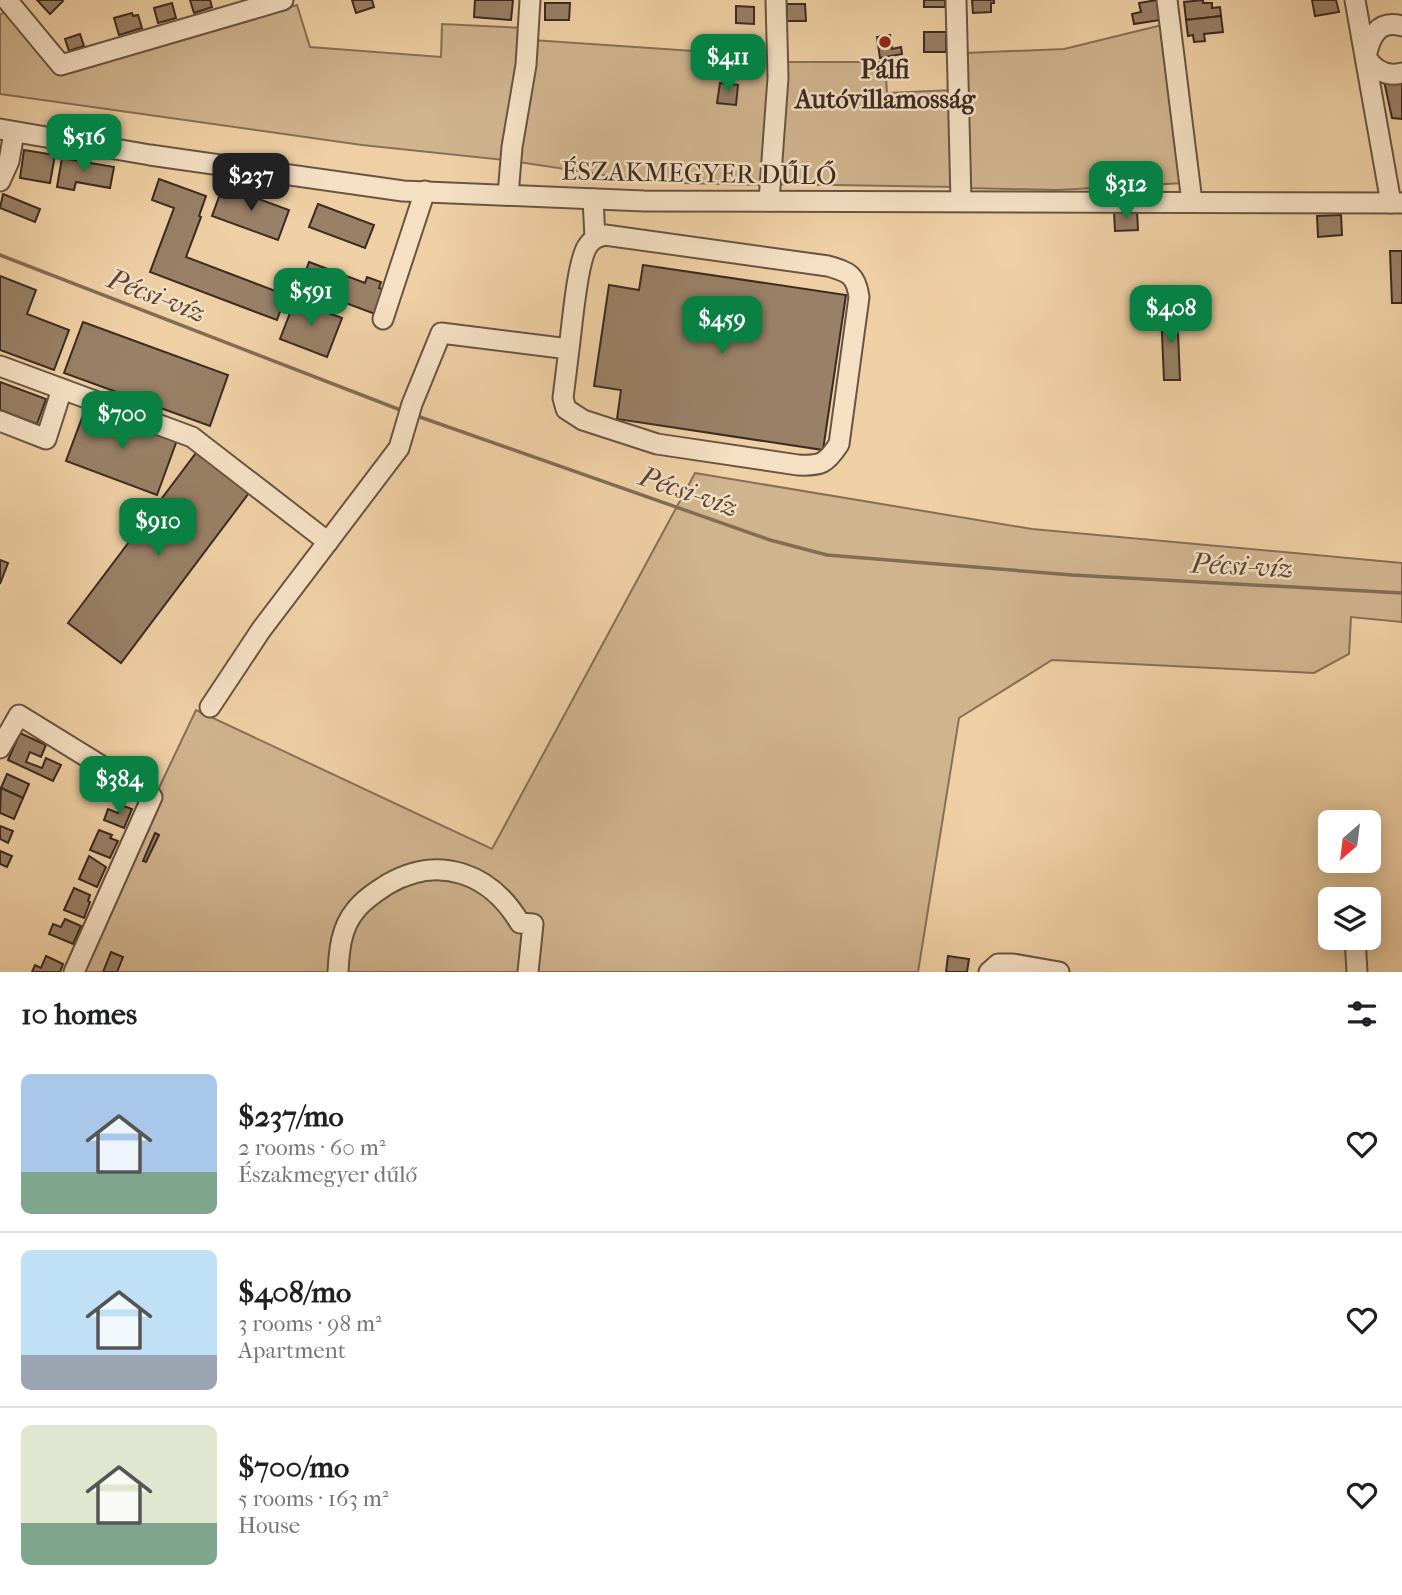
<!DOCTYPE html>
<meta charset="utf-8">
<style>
body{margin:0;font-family:"IM FELL French Canon",serif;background:#f6f6f6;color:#202124;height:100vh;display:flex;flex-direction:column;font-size:26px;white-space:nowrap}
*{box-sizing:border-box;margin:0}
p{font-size:23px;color:#757577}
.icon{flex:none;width:38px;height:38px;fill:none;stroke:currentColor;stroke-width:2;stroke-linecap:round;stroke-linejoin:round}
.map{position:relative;height:972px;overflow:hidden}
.sheet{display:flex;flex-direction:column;background:#fff;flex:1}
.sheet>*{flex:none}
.needle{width:46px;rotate:208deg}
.buttons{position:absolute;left:1318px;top:810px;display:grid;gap:14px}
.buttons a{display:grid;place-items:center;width:63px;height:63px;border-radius:10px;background:#fff;box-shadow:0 4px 18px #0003;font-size:35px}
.price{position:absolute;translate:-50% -60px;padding:0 16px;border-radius:14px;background:#0b8043;color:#fff;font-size:23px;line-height:46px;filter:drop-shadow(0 2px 4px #0008)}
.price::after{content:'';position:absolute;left:50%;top:42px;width:21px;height:16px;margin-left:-10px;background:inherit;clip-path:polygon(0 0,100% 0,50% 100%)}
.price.on{background:#222;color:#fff}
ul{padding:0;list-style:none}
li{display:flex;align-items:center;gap:21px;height:175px;padding:0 21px}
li+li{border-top:2px solid #e0e0e0}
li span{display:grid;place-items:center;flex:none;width:196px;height:140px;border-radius:10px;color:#555}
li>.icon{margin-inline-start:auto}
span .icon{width:84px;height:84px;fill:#fffc;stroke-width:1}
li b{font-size:30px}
h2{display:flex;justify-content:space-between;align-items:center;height:84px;padding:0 21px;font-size:30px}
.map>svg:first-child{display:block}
.green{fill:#d0b48e;stroke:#866f58;stroke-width:2}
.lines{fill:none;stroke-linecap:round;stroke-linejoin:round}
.stream{stroke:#826c56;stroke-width:3.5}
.building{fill:#998066;stroke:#3b2a23;stroke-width:2}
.minor-casing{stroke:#685443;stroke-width:23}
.minor{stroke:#f5e0c4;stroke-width:19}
.poi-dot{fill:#8f2418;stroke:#f5e0c4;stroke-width:2.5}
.labels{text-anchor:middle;stroke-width:5;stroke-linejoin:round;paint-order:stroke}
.poi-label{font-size:26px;font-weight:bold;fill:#3b2a23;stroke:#f5e0c4}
.street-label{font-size:26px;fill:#3b2a23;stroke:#f5e0c4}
.water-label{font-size:28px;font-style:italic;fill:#594638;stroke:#f5e0c4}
</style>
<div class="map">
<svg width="1402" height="972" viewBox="0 0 1402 972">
<rect width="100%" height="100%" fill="#efd0a4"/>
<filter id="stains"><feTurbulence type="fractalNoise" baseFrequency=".00286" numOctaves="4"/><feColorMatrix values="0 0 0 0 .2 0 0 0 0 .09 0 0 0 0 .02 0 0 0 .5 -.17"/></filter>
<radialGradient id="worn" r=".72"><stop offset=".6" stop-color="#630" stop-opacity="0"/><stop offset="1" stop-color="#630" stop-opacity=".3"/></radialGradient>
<g class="green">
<polygon points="297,5 310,47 441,57 442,24 524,28 504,160 362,145 0,94 0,15 7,10 55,72 80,68"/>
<polygon points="1166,24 1184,183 1057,190 967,188 965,53 1064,49"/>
<polygon points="532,40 768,56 771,82 763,185 681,183 618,177 518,162"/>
<polygon points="778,62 885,62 887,93 953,90 954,187 775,184"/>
<polygon points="695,473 1032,529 1402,563 1402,622 1351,617 1349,654 1314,673 1052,660 959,718 918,972 81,972 158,790 196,710 492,849"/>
</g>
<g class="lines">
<g class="stream">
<polyline points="0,255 403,411"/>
<polyline points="417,416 770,540 827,555 1072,575 1402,593"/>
</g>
</g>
<g class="building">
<polygon points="37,0 62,0 63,1 50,14"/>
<polygon points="190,0 210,0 212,7 194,13"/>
<polygon points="352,0 372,0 374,7 356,13"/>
<polygon points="475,0 513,0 511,20 474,17"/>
<rect x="924" y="0" width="21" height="7"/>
<polygon points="972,0 994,0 994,3 991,3 991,12 973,13"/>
<polygon points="1157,0 1160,20 1134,24 1132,14 1141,12 1139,3"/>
<polygon points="1203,0 1203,3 1212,3 1212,8 1220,7 1221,16 1186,20 1184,2"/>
<polygon points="1312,0 1336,0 1339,12 1315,16"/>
<polygon points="172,3 176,18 158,23 154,8"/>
<polygon points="545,3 570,3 569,20 545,20"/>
<polygon points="787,4 805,4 806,21 787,21"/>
<polygon points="736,6 754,7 754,24 736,23"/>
<polygon points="132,13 133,16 138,15 142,28 119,35 114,18"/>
<polygon points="1221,16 1223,32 1204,34 1205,41 1194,42 1193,35 1188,36 1186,20"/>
<rect x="924" y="32" width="22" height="20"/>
<polygon points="80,34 84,46 69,51 65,39"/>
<polygon points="890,35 892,49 901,47 902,54 880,58 877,37"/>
<polygon points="1384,81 1402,81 1402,119 1392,118"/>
<polygon points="720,83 738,85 736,105 717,103"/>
<polygon points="24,150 55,155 50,183 20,178"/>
<polygon points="62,158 114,167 110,188 76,182 74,190 57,187"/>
<polygon points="159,179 206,196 199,216 201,217 186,257 286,295 277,320 150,272 174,208 152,200"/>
<polygon points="223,186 289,210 278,240 212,216"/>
<polygon points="3,194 40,209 35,222 0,208"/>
<polygon points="318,204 374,225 365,248 309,227"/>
<polygon points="1137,210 1138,230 1115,231 1114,211"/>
<polygon points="1341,215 1342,235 1318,237 1317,216"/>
<polygon points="1390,251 1402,251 1402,303 1392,303"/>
<polygon points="309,262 365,283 367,277 381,282 379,288 384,290 375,314 300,286"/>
<polygon points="643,265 846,295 823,450 617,419 621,390 594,386 609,285 639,290"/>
<polygon points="0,276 36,290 27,314 69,330 54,370 0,350"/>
<polygon points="295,300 342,318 327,357 280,339"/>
<polygon points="1177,309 1180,380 1164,380 1161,310"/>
<polygon points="83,322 228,375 210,426 64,373"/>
<polygon points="0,382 46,399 37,424 0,410"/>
<polygon points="86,407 177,440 157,495 66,461"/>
<polygon points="196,453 249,493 121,663 68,623"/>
<polygon points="0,560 8,563 0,584"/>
<polygon points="20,733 46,745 41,757 30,752 26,762 42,768 46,758 61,765 53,781 8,760"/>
<polygon points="7,774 29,784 23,798 1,788"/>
<polygon points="1,788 23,798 14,819 0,813"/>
<polygon points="121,805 132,809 124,828 104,820 108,809 118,813"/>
<polygon points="0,826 13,831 8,843 0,839"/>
<polygon points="99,830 112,835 110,838 118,841 110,858 90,850"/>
<polygon points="155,833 159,835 146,862 143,861"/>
<polygon points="0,851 12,856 7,867 0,864"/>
<polygon points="89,856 106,867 97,887 79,879"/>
<polygon points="74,888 90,895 88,901 90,902 84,918 64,910"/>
<polygon points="65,919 81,926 73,944 49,934 53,924 61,927"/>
<polygon points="111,952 123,957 117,972 103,972"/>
<polygon points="46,956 63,964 60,972 32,972 35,965 41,968"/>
<polygon points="948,956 969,959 967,972 946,972"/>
</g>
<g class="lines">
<g class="minor-casing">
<g id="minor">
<polyline points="7,0 61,65 283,0"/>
<polyline points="956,0 961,201"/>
<polyline points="1167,0 1192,202"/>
<polyline points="1355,0 1391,203"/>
<path d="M1402,26C1378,19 1370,37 1366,57C1374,70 1387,77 1402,73"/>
<polyline points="0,129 150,155 403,191 644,201 1402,203"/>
<polyline points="0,181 9,161 14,133"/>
<polyline points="508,195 512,147 526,65 530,0"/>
<polyline points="593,199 595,238"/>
<polyline points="769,201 778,78 776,0"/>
<polyline points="383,319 425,191"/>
<polyline points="0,366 192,437 328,542"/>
<polyline points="0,421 46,439 62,389"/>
<path d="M210,707L261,630L399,448L412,404L441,333L569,349L563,398L566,409L583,420L657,444L798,465C821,466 826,464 839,444L859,297C856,274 848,272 828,266L605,235C597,237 592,239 587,247C577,263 572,327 569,349"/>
<polyline points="0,748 19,715 152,797 74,972"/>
<polyline points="1355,938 1357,972"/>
<path d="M338,972C339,951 341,928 355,911C363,900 377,891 388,884C440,854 491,874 520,923L533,924L528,972"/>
<polyline points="989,972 998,964 1013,964 1059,972"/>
</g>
</g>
<use href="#minor" class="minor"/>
</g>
<circle class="poi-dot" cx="885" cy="42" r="7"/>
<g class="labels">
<g class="poi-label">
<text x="885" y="78">Pálfi<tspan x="885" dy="30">Autóvillamosság</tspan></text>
</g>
<g class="street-label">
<text transform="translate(699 173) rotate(1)" y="9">ÉSZAKMEGYER DŰLŐ</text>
</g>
<g class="water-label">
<text transform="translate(157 295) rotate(21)" y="10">Pécsi-víz</text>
<text transform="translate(689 491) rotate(19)" y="10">Pécsi-víz</text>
<text transform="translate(1242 565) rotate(3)" y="10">Pécsi-víz</text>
</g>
</g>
<rect width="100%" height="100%" filter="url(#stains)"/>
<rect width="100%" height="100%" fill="url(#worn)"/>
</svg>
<div class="buttons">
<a><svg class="needle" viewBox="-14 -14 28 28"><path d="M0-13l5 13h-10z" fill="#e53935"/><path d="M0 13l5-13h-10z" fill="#757577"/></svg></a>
<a><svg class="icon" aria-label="layers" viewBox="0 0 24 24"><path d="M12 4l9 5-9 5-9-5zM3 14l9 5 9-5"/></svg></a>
</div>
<b class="price" style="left:728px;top:94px">$411</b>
<b class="price" style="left:84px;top:174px">$516</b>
<b class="price on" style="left:251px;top:213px">$237</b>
<b class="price" style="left:1126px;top:221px">$312</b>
<b class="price" style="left:311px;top:328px">$591</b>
<b class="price" style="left:1171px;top:345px">$408</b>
<b class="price" style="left:722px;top:356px">$459</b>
<b class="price" style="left:122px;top:451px">$700</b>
<b class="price" style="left:158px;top:558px">$910</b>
<b class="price" style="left:119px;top:816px">$384</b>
</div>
<section class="sheet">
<h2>10 homes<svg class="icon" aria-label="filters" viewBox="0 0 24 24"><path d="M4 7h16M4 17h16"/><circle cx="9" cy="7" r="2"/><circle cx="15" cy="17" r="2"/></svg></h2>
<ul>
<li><span style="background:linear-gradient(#a9c7e8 70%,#7fa58c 0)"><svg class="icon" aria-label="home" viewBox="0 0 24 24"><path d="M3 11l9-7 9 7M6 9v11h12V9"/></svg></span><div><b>$237/mo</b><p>2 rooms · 60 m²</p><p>Északmegyer dűlő</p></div><svg class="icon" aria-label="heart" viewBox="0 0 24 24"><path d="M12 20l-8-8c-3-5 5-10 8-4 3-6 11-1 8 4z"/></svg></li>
<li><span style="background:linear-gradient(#bfe0f5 75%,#9aa5b1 0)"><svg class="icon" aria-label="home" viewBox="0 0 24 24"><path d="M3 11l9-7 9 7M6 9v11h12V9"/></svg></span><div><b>$408/mo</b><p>3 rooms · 98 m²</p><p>Apartment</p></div><svg class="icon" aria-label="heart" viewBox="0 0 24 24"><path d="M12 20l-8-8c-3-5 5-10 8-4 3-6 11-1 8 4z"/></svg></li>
<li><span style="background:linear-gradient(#dfe7d0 70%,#7fa58c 0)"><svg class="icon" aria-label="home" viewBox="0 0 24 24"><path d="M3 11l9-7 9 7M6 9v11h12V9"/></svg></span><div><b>$700/mo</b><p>5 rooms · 163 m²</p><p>House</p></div><svg class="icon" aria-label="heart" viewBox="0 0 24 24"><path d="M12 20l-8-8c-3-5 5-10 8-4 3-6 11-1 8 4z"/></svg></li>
</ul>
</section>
